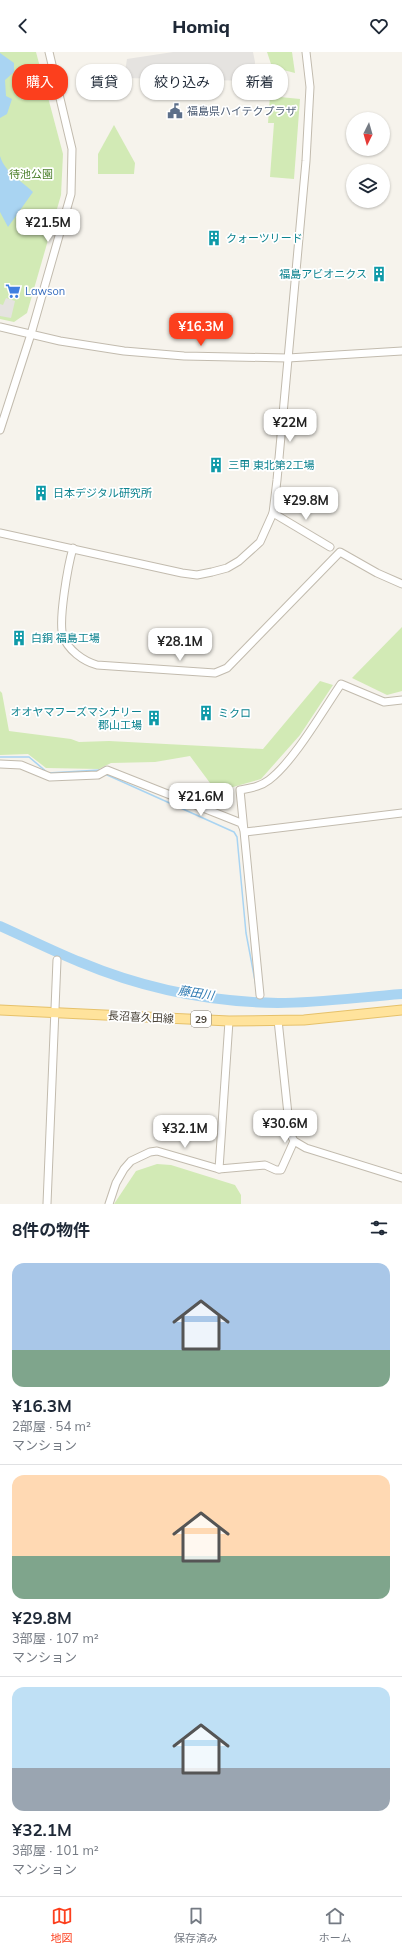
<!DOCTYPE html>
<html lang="ja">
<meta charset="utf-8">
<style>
body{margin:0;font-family:Mulish,"Noto Sans JP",sans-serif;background:#f2f2f3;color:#1f2937;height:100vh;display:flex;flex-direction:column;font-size:15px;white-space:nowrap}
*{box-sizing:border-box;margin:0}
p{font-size:13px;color:#747a83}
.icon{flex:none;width:22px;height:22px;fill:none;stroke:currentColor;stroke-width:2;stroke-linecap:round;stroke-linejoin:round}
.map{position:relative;height:1152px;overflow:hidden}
.sheet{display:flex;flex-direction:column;background:#fff;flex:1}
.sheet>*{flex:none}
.guide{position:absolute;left:12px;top:12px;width:378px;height:36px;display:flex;gap:8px}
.needle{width:26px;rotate:185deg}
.tools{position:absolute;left:346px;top:60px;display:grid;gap:8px}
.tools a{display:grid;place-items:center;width:44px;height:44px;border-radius:50%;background:#fff;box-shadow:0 1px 3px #0004;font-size:20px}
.price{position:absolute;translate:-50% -34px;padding:0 9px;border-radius:8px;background:#fff;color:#222;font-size:13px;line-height:26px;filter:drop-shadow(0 1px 2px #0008)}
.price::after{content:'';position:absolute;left:50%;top:24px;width:12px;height:9px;margin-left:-6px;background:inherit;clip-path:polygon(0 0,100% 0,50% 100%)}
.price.on{background:#fc3f1d;color:#fff}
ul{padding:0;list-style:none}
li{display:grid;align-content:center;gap:8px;height:212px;padding:0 12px}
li+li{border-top:1px solid #e0e1e3}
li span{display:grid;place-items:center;height:124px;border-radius:12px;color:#555}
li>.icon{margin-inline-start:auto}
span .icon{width:72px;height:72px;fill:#fffc;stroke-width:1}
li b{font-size:17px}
h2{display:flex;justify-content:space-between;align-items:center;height:48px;padding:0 12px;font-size:17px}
.pill{padding:0 14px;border-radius:16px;background:#fff;box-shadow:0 1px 3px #0004;font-size:14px;line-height:36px}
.pill.on{background:#fc3f1d;color:#fff}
header{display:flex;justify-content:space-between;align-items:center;height:52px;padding:0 12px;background:#fff;font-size:18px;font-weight:800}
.tabs{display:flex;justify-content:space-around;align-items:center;height:56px;border-top:1px solid #e0e1e3;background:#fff;font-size:11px;color:#747a83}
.tabs a{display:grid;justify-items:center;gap:2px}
.tabs .on{color:#fc3f1d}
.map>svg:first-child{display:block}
.green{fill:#d2eab5}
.parking{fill:#e5e3e0}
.water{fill:#a9d4f2}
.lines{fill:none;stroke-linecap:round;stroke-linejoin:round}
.stream{stroke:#a9d4f2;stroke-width:1.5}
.river{stroke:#a9d4f2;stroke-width:10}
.minor-casing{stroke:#c2bbae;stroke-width:9}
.major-casing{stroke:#e6c16a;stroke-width:11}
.minor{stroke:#fff;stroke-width:7}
.major{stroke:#ffe39c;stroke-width:9}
.labels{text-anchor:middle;stroke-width:3.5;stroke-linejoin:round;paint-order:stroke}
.shield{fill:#fff;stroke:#817c74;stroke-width:1}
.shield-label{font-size:10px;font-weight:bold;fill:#4b4439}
.service-label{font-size:11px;fill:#4e5e75;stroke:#fff;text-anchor:start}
.park-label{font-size:11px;fill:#4a7f2a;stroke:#fff}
.culture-label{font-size:11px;fill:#0d838f;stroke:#fff;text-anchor:start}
.shop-label{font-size:11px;fill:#366cbe;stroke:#fff;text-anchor:start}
.street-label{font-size:11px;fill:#4b4439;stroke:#fff}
.water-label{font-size:12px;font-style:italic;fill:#2e7ab2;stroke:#fff}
</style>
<header><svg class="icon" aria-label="back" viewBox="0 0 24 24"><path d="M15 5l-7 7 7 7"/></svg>Homiq<svg class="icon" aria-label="heart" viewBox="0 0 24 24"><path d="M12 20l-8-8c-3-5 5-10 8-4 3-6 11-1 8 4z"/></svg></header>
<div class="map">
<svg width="402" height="1152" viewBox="0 0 402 1152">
<rect width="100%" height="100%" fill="#f6f3ec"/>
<g class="green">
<polygon points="0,0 36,0 63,102 61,143 27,261 14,270 0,267"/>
<polygon points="267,0 292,0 295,21 272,15"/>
<polygon points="270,44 300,47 294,127 270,125 274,71 268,71"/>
<polygon points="114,73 135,111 134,122 98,122 98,102"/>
<polygon points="402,575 402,639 387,643 352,626"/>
<polygon points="320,629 333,633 300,683 261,727 233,735 210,731 190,704 155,710 111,711 99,717 46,716 28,702 0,703 0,639 2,641 9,679 71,687 79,690 109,689 263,697"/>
<polygon points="157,1112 171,1113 235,1133 241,1143 241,1152 114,1152 136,1119"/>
</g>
<g class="parking">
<polygon points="173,0 253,0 255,10 253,29 124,26 127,7"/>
<polygon points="6,246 15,249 11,266 0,264 0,252 3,253"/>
</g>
<g class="water">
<polygon points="0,1 14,11 14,20 5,28 6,44 12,47 7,62 0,66"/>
<path d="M0,104C5,121 21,128 33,140L8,175L0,160Z"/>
</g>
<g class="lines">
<g class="stream">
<polyline points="0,705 29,705 48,721 100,718"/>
<polyline points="105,722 234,780 237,785 246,881 256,934"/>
</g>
<path class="river" d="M0,874C27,886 53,899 80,910C142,936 211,950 278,951C319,951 361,945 402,942"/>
<g class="minor-casing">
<g id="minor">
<polyline points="0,275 60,289 124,299 184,304 288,306 402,299"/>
<polyline points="0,378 31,282 71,142 72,97 49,0"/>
<polyline points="273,461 330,495"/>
<polyline points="0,481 182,521 197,523 212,520 227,516 239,509 260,490 273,461 277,428 306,109 310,35 306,0"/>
<path d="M73,496C68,513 58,569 63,584C68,598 83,609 97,613L215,621L227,616L340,500L377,521L402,532"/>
<polyline points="0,712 21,713 50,725 98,723 107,718 241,771 245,780 402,761"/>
<path d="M260,943L240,738C250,736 260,735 269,728C294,709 322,660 341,632L384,650L402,648"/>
<polyline points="278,968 290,1081 294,1089 306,1096 402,1126"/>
<polyline points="219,1117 229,969"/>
<polyline points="47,1152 57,908"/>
<polyline points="109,1152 116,1131 124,1117 131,1109 150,1100 157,1099 219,1117 265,1113 276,1118 281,1118 294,1089"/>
</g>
</g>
<g class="major-casing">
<polyline id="major" points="0,958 229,969 304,968 402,958"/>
</g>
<use href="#minor" class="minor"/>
<use href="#major" class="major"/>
</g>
<defs>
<g id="civic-bare" transform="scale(1.2)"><path d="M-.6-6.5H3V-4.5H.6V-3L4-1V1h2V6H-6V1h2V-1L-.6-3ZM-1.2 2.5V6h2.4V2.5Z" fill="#5c6f8a" stroke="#fff" stroke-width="2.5" paint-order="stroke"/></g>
<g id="building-bare" transform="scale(1.2)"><path d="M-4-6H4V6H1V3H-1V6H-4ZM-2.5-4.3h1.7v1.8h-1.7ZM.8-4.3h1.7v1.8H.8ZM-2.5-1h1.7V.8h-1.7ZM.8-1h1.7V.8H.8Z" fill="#0f9aa8" stroke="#fff" stroke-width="2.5" paint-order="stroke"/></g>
<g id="supermarket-bare" transform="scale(1.2)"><path d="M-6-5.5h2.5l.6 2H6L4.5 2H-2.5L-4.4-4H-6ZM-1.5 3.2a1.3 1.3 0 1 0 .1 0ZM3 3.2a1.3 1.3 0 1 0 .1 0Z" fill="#3f7fe0" stroke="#fff" stroke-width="2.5" paint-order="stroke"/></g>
</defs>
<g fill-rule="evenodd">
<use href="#civic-bare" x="175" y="59"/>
<use href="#building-bare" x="214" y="186"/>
<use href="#building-bare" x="379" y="222"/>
<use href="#supermarket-bare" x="13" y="239"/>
<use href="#building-bare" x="216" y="413"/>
<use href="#building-bare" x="41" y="441"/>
<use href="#building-bare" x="19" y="586"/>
<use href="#building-bare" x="206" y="661"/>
<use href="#building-bare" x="154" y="666"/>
</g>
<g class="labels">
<rect class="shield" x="191" y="959" width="20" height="16" rx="3"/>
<g class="shield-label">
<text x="201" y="971">29</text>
</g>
<g class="service-label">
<text x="187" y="63">福島県ハイテクプラザ</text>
</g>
<g class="park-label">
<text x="31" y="126">待池公園</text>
</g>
<g class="culture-label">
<text x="226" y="190">クォーツリード</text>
<text x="367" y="226" text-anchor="end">福島アビオニクス</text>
<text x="228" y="417">三甲 東北第2工場</text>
<text x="53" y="445">日本デジタル研究所</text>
<text x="31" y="590">白銅 福島工場</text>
<text x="142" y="664" text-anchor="end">オオヤマフーズマシナリー<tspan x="142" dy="13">郡山工場</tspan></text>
<text x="218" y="665">ミクロ</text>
</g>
<g class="shop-label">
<text x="25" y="243">Lawson</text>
</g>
<g class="street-label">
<text transform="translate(141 965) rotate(3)" y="4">長沼喜久田線</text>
</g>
<g class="water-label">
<text transform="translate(196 941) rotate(9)" y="4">藤田川</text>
</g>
</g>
</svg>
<div class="tools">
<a><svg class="needle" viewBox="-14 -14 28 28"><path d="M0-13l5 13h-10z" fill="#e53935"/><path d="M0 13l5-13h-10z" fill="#747a83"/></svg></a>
<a><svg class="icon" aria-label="layers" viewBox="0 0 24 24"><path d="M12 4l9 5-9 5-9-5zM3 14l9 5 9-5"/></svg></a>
</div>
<b class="price" style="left:48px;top:191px">¥21.5M</b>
<b class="price on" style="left:201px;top:295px">¥16.3M</b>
<b class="price" style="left:290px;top:391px">¥22M</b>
<b class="price" style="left:306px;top:469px">¥29.8M</b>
<b class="price" style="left:180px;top:610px">¥28.1M</b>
<b class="price" style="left:201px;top:765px">¥21.6M</b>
<b class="price" style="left:285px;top:1092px">¥30.6M</b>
<b class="price" style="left:185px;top:1097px">¥32.1M</b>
<div class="guide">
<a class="pill on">購入</a>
<a class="pill">賃貸</a>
<a class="pill">絞り込み</a>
<a class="pill">新着</a>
</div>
</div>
<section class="sheet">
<h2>8件の物件<svg class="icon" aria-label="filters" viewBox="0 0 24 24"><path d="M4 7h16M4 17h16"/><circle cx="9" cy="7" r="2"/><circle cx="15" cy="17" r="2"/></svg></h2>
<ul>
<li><span style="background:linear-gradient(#a9c7e8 70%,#7fa58c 0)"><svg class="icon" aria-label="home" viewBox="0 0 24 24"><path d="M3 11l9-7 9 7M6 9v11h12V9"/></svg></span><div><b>¥16.3M</b><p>2部屋 · 54 m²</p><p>マンション</p></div></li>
<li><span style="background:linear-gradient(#ffd9b3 65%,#7fa58c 0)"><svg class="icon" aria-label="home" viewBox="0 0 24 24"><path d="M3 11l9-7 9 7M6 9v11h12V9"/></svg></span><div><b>¥29.8M</b><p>3部屋 · 107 m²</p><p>マンション</p></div></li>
<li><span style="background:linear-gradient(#bfe0f5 65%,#9aa5b1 0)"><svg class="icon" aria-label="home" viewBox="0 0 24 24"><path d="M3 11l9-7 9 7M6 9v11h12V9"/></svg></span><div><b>¥32.1M</b><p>3部屋 · 101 m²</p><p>マンション</p></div></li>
</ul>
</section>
<nav class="tabs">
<a class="on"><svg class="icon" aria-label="map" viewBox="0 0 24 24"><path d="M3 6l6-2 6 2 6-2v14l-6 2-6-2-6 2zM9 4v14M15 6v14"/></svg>地図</a>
<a><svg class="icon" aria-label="saved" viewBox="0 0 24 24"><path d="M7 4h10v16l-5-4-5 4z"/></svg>保存済み</a>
<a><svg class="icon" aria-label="home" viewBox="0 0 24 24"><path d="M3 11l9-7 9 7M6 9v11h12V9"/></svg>ホーム</a>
</nav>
